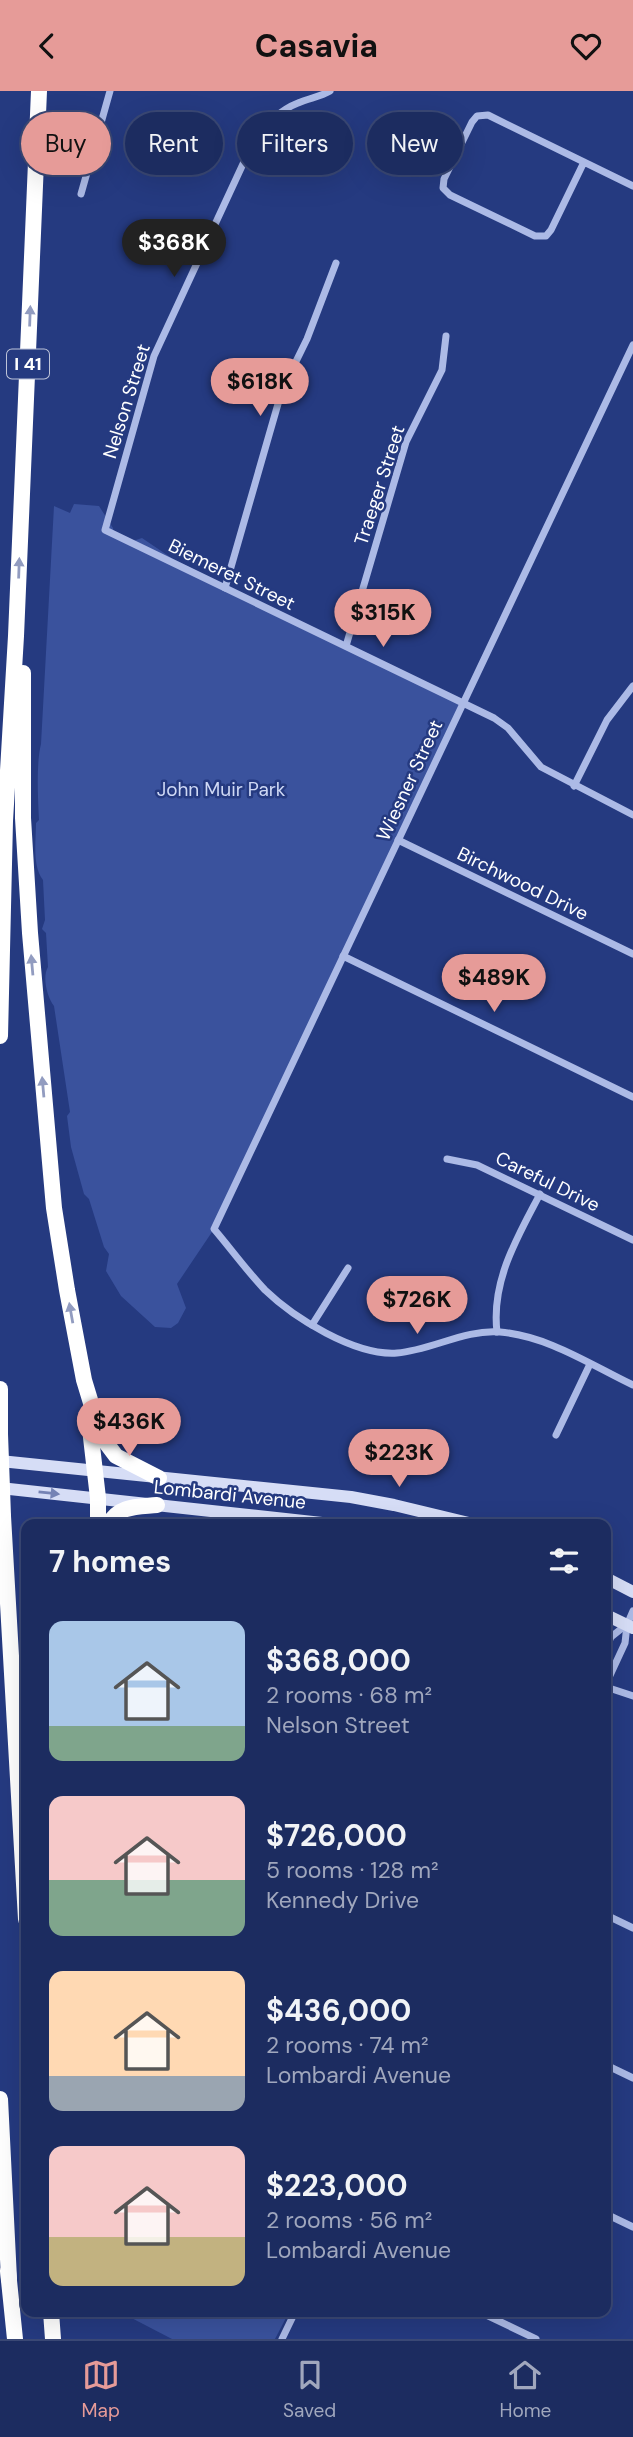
<!DOCTYPE html>
<meta charset="utf-8">
<style>
body{margin:0;font-family:"DM Sans",sans-serif;background:#253466;color:#f1f3f6;height:100vh;display:flex;flex-direction:column;font-size:26px;white-space:nowrap}
*{box-sizing:border-box;margin:0}
p{font-size:23px;color:#a0a7bd}
.icon{flex:none;width:38px;height:38px;fill:none;stroke:currentColor;stroke-width:2;stroke-linecap:round;stroke-linejoin:round}
.map{position:relative;flex:1;overflow:hidden}
.side{position:absolute;left:21px;top:1428px;width:590px;height:798px;display:flex;flex-direction:column;background:#1c2c60;border-radius:14px;box-shadow:0 7px 28px #0002,0 0 0 2px #3a4875}
.side>*{flex:none}
.hud{position:absolute;left:21px;top:21px;width:592px;height:63px;display:flex;gap:14px}
.price{position:absolute;translate:-50% -60px;padding:0 16px;border-radius:24px;background:#e69b98;color:#111;font-size:23px;line-height:46px;filter:drop-shadow(0 2px 4px #0008)}
.price::after{content:'';position:absolute;left:50%;top:42px;width:21px;height:16px;margin-left:-10px;background:inherit;clip-path:polygon(0 0,100% 0,50% 100%)}
.price.selected{background:#222;color:#fff}
ul{padding:0;list-style:none}
li{display:flex;align-items:center;gap:21px;height:175px;padding:0 28px}
li span{display:grid;place-items:center;flex:none;width:196px;height:140px;border-radius:14px;color:#555}
li>.icon{margin-inline-start:auto}
span .icon{width:84px;height:84px;fill:#fffc;stroke-width:1}
li b{font-size:30px}
h2{display:flex;justify-content:space-between;align-items:center;height:84px;padding:0 28px;font-size:30px}
.chip{padding:0 24px;border-radius:32px;background:#1c2c60;box-shadow:0 7px 28px #0002,0 0 0 2px #3a4875;font-size:24px;line-height:63px}
.chip.selected{background:#e69b98;color:#111}
header{display:flex;justify-content:space-between;align-items:center;height:91px;padding:0 28px;background:#e69b98;color:#111;font-size:32px;font-weight:700}
.dock{display:flex;justify-content:space-around;align-items:center;height:98px;border-top:2px solid #3a4875;background:#1c2c60;font-size:19px;color:#a0a7bd}
.dock a{display:grid;justify-items:center;gap:4px}
.dock .selected{color:#e69b98}
.map>svg:first-child{display:block}
.green{fill:#3a529d}
.lines{fill:none;stroke-linecap:round;stroke-linejoin:round}
.street{stroke:#acbae6;stroke-width:7}
.secondary{stroke:#d6ddf6;stroke-width:12}
.highway{stroke:#fff;stroke-width:16}
.highway-bridge{stroke:#fff;stroke-width:16}
.oneway{fill:#929cc0}
.oneway2{fill:#7583b5}
.labels{text-anchor:middle;stroke-width:5;stroke-linejoin:round;paint-order:stroke}
.shield{fill:#253a80;stroke:#bec4d9;stroke-width:2}
.shield-label{font-size:18px;font-weight:bold;fill:#fff}
.street-label{font-size:19px;fill:#fff;stroke:#253a80}
.park-label{font-size:19px;fill:#cfd9f5;stroke:#253a80}
</style>
<header><svg class="icon" aria-label="back" viewBox="0 0 24 24"><path d="M15 5l-7 7 7 7"/></svg>Casavia<svg class="icon" aria-label="heart" viewBox="0 0 24 24"><path d="M12 20l-8-8c-3-5 5-10 8-4 3-6 11-1 8 4z"/></svg></header>
<div class="map">
<svg width="633" height="2248" viewBox="0 0 633 2248">
<rect width="100%" height="100%" fill="#253a80"/>
<g class="green">
<path d="M74,413L99,415L113,437L114,443L130,451L142,447L173,468L463,612L214,1138L177,1193L186,1217L178,1232L171,1237L155,1236L121,1205L106,1180L109,1163L104,1156L89,1108L84,1103L71,1056L67,1025L70,1021L54,915C47,906 42,886 48,876L46,842L42,838L45,829L43,789C32,775 36,750 36,732L39,729C38,707 36,673 41,653L54,415L70,422Z"/>
<polygon points="120,2221 289,2221 275,2248 172,2248"/>
</g>
<g class="lines">
<g class="street">
<path d="M330,0C320,6 309,7 298,12C280,19 268,32 255,47L154,265L105,439L494,627L508,637L541,676L633,724"/>
<polyline points="584,71 551,139 546,145 535,145 450,104 443,97 444,88 472,31 477,25 488,24 633,95"/>
<polyline points="81,103 110,0"/>
<path d="M633,254L214,1138C231,1158 247,1180 265,1199C294,1227 355,1265 397,1262C432,1259 465,1238 500,1241C548,1245 591,1274 633,1294"/>
<polyline points="225,497 282,299 307,248 336,172"/>
<polyline points="346,555 406,351 442,279 446,245"/>
<polyline points="574,695 607,629 633,595"/>
<polyline points="398,749 633,863"/>
<polyline points="343,865 633,1006"/>
<polyline points="447,1068 477,1074 633,1149"/>
<polyline points="312,1234 348,1177"/>
<path d="M497,1241C491,1190 517,1147 540,1103"/>
<polyline points="556,1344 590,1273"/>
<polyline points="606,1557 611,1546 626,1534"/>
<polyline points="606,1593 625,1552 627,1534 633,1520"/>
<polyline points="606,1596 633,1605"/>
<polyline points="606,1824 633,1837"/>
<polyline points="606,1974 633,1987"/>
<polyline points="606,2123 633,2136"/>
<polyline points="480,2221 536,2248"/>
<polyline points="282,2248 295,2221"/>
</g>
<g class="secondary">
<polyline points="0,1370 351,1406 394,1414 473,1433"/>
<polyline points="0,1397 331,1433"/>
<polyline points="606,1487 633,1501"/>
<polyline points="606,1524 633,1537"/>
</g>
<g class="highway">
<polyline points="23,582 23,727 30,842 54,1117 67,1199 84,1289 101,1345 116,1365 159,1387"/>
<polyline points="0,945 5,730 16,545 39,0"/>
<polyline points="0,1298 0,1343"/>
<polyline points="89,1329 98,1407 98,1433"/>
<polyline points="3,1425 26,1828"/>
<path d="M109,1433C119,1414 138,1416 157,1414"/>
<polyline points="0,2008 9,2188"/>
<polyline points="8,2180 15,2248"/>
<polyline points="51,2221 53,2248"/>
</g>
<polyline class="highway-bridge" points="0,1343 3,1425"/>
</g>
<defs><path id="oneway-solid" d="M-6-.8H1V-3.2L6.5 0L1 3.2V.8H-6Z" transform="scale(1.75)"/></defs>
<g class="oneway">
<use href="#oneway-solid" transform="translate(30 225) rotate(-88)"/>
<use href="#oneway-solid" transform="translate(19 477) rotate(-88)"/>
<use href="#oneway-solid" transform="translate(32 874) rotate(-95)"/>
<use href="#oneway-solid" transform="translate(43 996) rotate(-95)"/>
<use href="#oneway-solid" transform="translate(71 1222) rotate(-100)"/>
</g>
<use class="oneway2" href="#oneway-solid" transform="translate(49 1402) rotate(6)"/>
<g class="labels">
<rect class="shield" x="7" y="258.5" width="42" height="29" rx="5"/>
<g class="shield-label">
<text x="28" y="279">I 41</text>
</g>
<g class="street-label">
<text transform="translate(126 310) rotate(-73)" y="7">Nelson Street</text>
<text transform="translate(379 394) rotate(-72)" y="7">Traeger Street</text>
<text transform="translate(232 483) rotate(26)" y="7">Biemeret Street</text>
<text transform="translate(409 689) rotate(-65)" y="7">Wiesner Street</text>
<text transform="translate(523 792) rotate(26)" y="7">Birchwood Drive</text>
<text transform="translate(548 1090) rotate(26)" y="7">Careful Drive</text>
<text transform="translate(230 1403) rotate(6)" y="7">Lombardi Avenue</text>
</g>
<g class="park-label">
<text x="221" y="705">John Muir Park</text>
</g>
</g>
</svg>
<b class="price selected" style="left:174px;top:188px">$368K</b>
<b class="price" style="left:260px;top:327px">$618K</b>
<b class="price" style="left:383px;top:558px">$315K</b>
<b class="price" style="left:494px;top:923px">$489K</b>
<b class="price" style="left:417px;top:1245px">$726K</b>
<b class="price" style="left:129px;top:1367px">$436K</b>
<b class="price" style="left:399px;top:1398px">$223K</b>
<div class="hud">
<a class="chip selected">Buy</a>
<a class="chip">Rent</a>
<a class="chip">Filters</a>
<a class="chip">New</a>
</div>
<section class="side">
<h2>7 homes<svg class="icon" aria-label="filters" viewBox="0 0 24 24"><path d="M4 7h16M4 17h16"/><circle cx="9" cy="7" r="2"/><circle cx="15" cy="17" r="2"/></svg></h2>
<ul>
<li><span style="background:linear-gradient(#a9c7e8 75%,#7fa58c 0)"><svg class="icon" aria-label="home" viewBox="0 0 24 24"><path d="M3 11l9-7 9 7M6 9v11h12V9"/></svg></span><div><b>$368,000</b><p>2 rooms · 68 m²</p><p>Nelson Street</p></div></li>
<li><span style="background:linear-gradient(#f6c9c9 60%,#7fa58c 0)"><svg class="icon" aria-label="home" viewBox="0 0 24 24"><path d="M3 11l9-7 9 7M6 9v11h12V9"/></svg></span><div><b>$726,000</b><p>5 rooms · 128 m²</p><p>Kennedy Drive</p></div></li>
<li><span style="background:linear-gradient(#ffd9b3 75%,#9aa5b1 0)"><svg class="icon" aria-label="home" viewBox="0 0 24 24"><path d="M3 11l9-7 9 7M6 9v11h12V9"/></svg></span><div><b>$436,000</b><p>2 rooms · 74 m²</p><p>Lombardi Avenue</p></div></li>
<li><span style="background:linear-gradient(#f6c9c9 65%,#c2b280 0)"><svg class="icon" aria-label="home" viewBox="0 0 24 24"><path d="M3 11l9-7 9 7M6 9v11h12V9"/></svg></span><div><b>$223,000</b><p>2 rooms · 56 m²</p><p>Lombardi Avenue</p></div></li>
</ul>
</section>
</div>
<nav class="dock">
<a class="selected"><svg class="icon" aria-label="map" viewBox="0 0 24 24"><path d="M3 6l6-2 6 2 6-2v14l-6 2-6-2-6 2zM9 4v14M15 6v14"/></svg>Map</a>
<a><svg class="icon" aria-label="saved" viewBox="0 0 24 24"><path d="M7 4h10v16l-5-4-5 4z"/></svg>Saved</a>
<a><svg class="icon" aria-label="home" viewBox="0 0 24 24"><path d="M3 11l9-7 9 7M6 9v11h12V9"/></svg>Home</a>
</nav>
